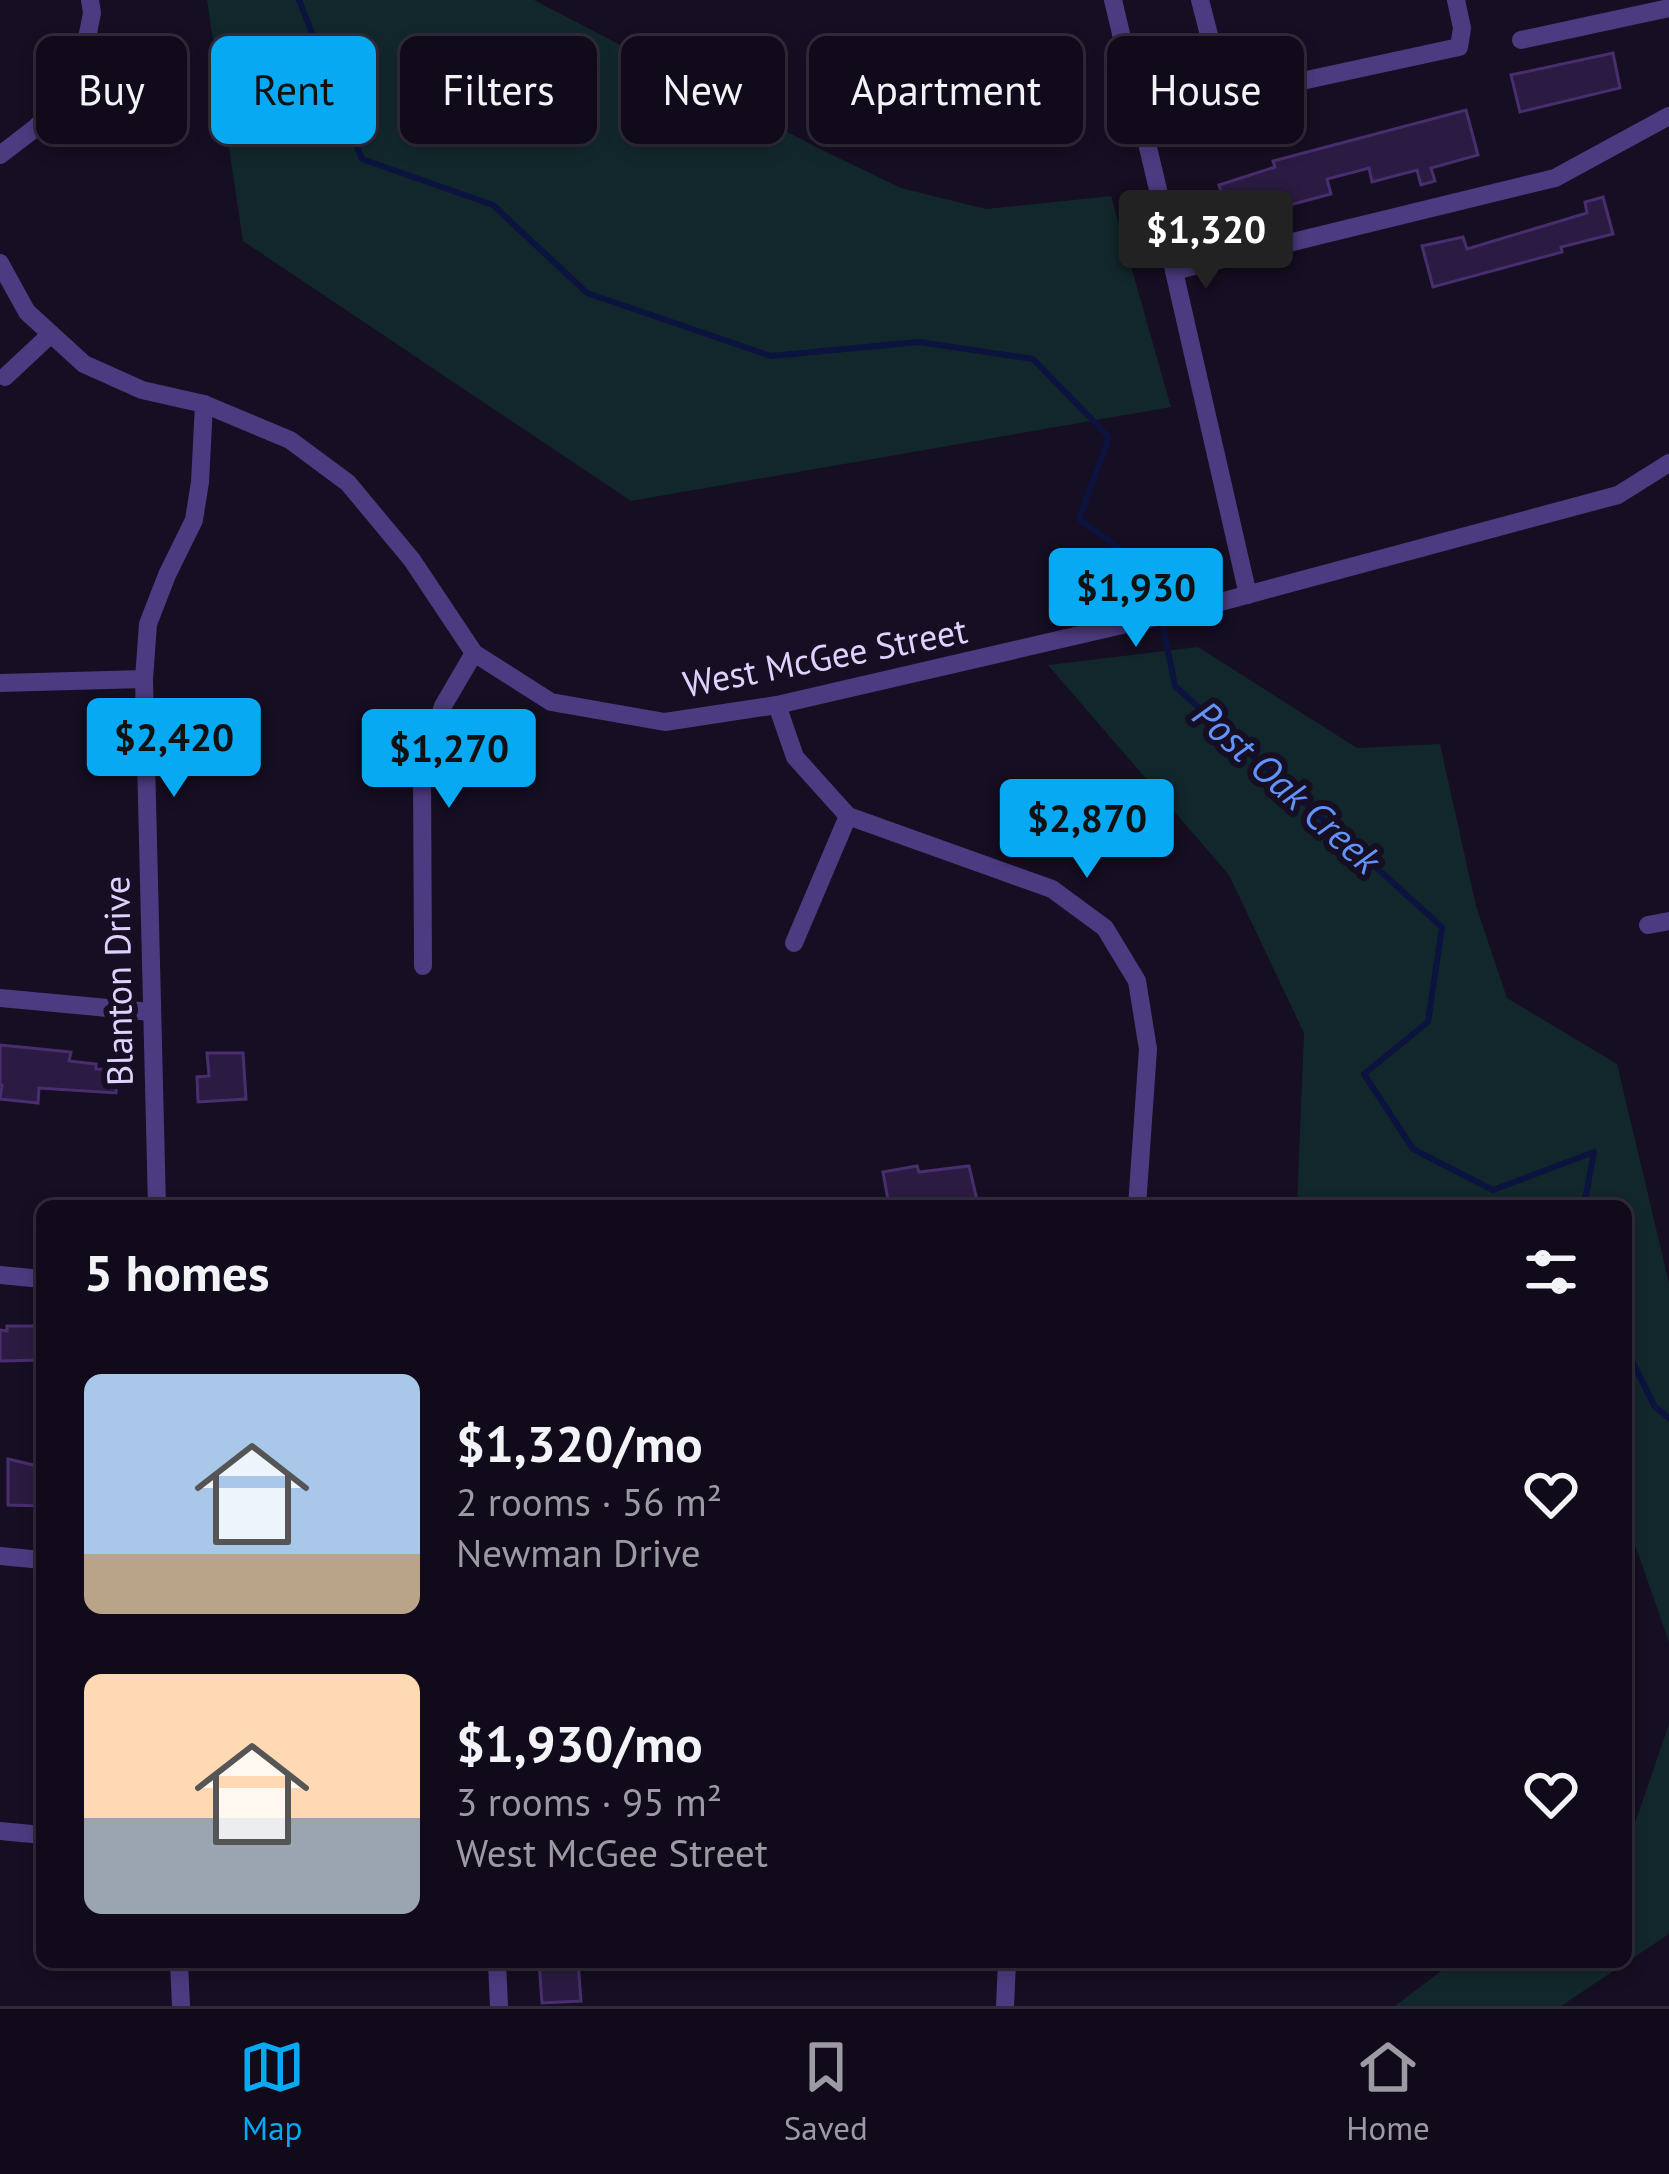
<!DOCTYPE html>
<meta charset="utf-8">
<style>
body{margin:0;font-family:"PT Sans",sans-serif;background:#191323;color:#f1f3f6;height:100vh;display:flex;flex-direction:column;font-size:45px;white-space:nowrap}
*{box-sizing:border-box;margin:0}
p{font-size:39px;color:#9c9aa2}
.icon{flex:none;width:66px;height:66px;fill:none;stroke:currentColor;stroke-width:2;stroke-linecap:round;stroke-linejoin:round}
.map{position:relative;flex:1;overflow:hidden}
.details{position:absolute;left:36px;top:1200px;width:1596px;height:768px;display:flex;flex-direction:column;background:#100a1a;border-radius:18px;box-shadow:0 6px 18px #0003,0 0 0 3px #302b39}
.details>*{flex:none}
.hud{position:absolute;left:36px;top:36px;width:1599px;height:108px;display:flex;gap:24px}
.price{position:absolute;translate:-50% -102px;padding:0 27px;border-radius:12px;background:#08a9f3;color:#111;font-size:39px;line-height:78px;filter:drop-shadow(0 3px 6px #0008)}
.price::after{content:'';position:absolute;left:50%;top:72px;width:36px;height:27px;margin-left:-18px;background:inherit;clip-path:polygon(0 0,100% 0,50% 100%)}
.price.current{background:#222;color:#fff}
ul{padding:0;list-style:none}
li{display:flex;align-items:center;gap:36px;height:300px;padding:0 48px}
li span{display:grid;place-items:center;flex:none;width:336px;height:240px;border-radius:18px;color:#555}
li>.icon{margin-inline-start:auto}
span .icon{width:144px;height:144px;fill:#fffc;stroke-width:1}
li b{font-size:51px}
h2{display:flex;justify-content:space-between;align-items:center;height:144px;padding:0 48px;font-size:51px}
.pill{padding:0 42px;border-radius:18px;background:#100a1a;box-shadow:0 6px 18px #0003,0 0 0 3px #302b39;font-size:42px;line-height:108px}
.pill.current{background:#08a9f3;color:#111}
.menu{display:flex;justify-content:space-around;align-items:center;height:168px;border-top:3px solid #302b39;background:#100a1a;font-size:33px;color:#9c9aa2}
.menu a{display:grid;justify-items:center;gap:6px}
.menu .current{color:#08a9f3}
.map>svg:first-child{display:block}
.green{fill:#12272c}
.lines{fill:none;stroke-linecap:round;stroke-linejoin:round}
.stream{stroke:#0b133e;stroke-width:6}
.building{fill:#2b1b42;stroke:#482e6e;stroke-width:3}
.minor{stroke:#4c3b80;stroke-width:18}
.labels{text-anchor:middle;stroke-width:12;stroke-linejoin:round;paint-order:stroke}
.street-label{font-size:36px;fill:#e0d1fe;stroke:#160e22}
.water-label{font-size:39px;font-style:italic;fill:#6293fa;stroke:#160e22}
</style>
<div class="map">
<svg width="1669" height="2006" viewBox="0 0 1669 2006">
<rect width="100%" height="100%" fill="#160e22"/>
<g class="green">
<polygon points="207,0 534,0 822,150 901,188 986,209 1111,196 1171,407 631,501 243,241"/>
<polygon points="1198,647 1357,748 1440,744 1476,906 1507,998 1617,1064 1669,1283 1669,1642 1626,1519 1626,1206 1297,1206 1304,1033 1229,875 1048,665"/>
<polygon points="1669,1724 1669,1934 1561,2006 1395,2006 1453,1962 1626,1962 1626,1830 1635,1823"/>
</g>
<g class="lines">
<g class="stream">
<polyline points="299,0 362,159 493,205 587,293 771,356 919,342 1033,359 1109,437 1079,519 1152,572 1175,686 1442,927 1428,1022 1364,1074 1413,1149 1493,1190 1594,1152 1584,1206"/>
<polyline points="1626,1349 1655,1407 1669,1418"/>
</g>
</g>
<g class="building">
<polygon points="1613,53 1620,88 1520,112 1511,75"/>
<polygon points="1466,110 1478,155 1431,168 1435,181 1421,185 1417,170 1372,182 1369,168 1327,179 1331,194 1282,207 1285,218 1269,223 1268,218 1231,228 1219,185 1275,167 1273,161"/>
<polygon points="1603,197 1613,234 1561,247 1562,252 1433,287 1422,246 1463,237 1467,249 1587,213 1585,202"/>
<polygon points="189,705 234,705 234,757 186,758"/>
<polygon points="0,1045 71,1052 69,1061 96,1064 96,1069 117,1070 116,1093 39,1088 38,1103 0,1099 2,1085 0,1084"/>
<polygon points="207,1053 243,1053 246,1099 198,1102 197,1077 209,1076"/>
<polygon points="917,1166 919,1172 969,1166 977,1200 955,1206 889,1206 883,1172"/>
<polygon points="7,1326 42,1326 42,1360 0,1361 0,1330 7,1331"/>
<polygon points="8,1459 42,1467 42,1506 8,1505"/>
<polygon points="539,1962 578,1962 581,2001 542,2003"/>
</g>
<g class="lines">
<g class="minor">
<polyline points="1113,0 1165,219 1174,271 1248,595"/>
<polyline points="1200,0 1223,89 1237,95 1459,47 1462,28 1456,0"/>
<polyline points="1521,40 1669,8"/>
<polyline points="0,155 34,129 77,88 92,13 90,0"/>
<polyline points="0,263 27,312 84,364 142,390 204,404 290,440 348,483 412,560 474,653 551,702 665,722 777,705 1213,604 1618,495 1669,463"/>
<polyline points="1174,271 1555,178 1669,116"/>
<polyline points="5,377 51,334"/>
<polyline points="0,683 144,679"/>
<polyline points="777,705 795,757 848,816 1052,889 1105,928 1137,981 1148,1049 1137,1206"/>
<polyline points="1648,925 1669,921"/>
<polyline points="794,943 848,816"/>
<polyline points="423,966 422,772 443,706 474,653"/>
<polyline points="0,998 151,1012"/>
<polyline points="157,1206 144,679 148,624 167,575 194,520 200,482 204,404"/>
<polyline points="0,1275 42,1279"/>
<polyline points="0,1556 42,1560"/>
<polyline points="0,1831 42,1835"/>
<polyline points="179,1962 181,2006"/>
<polyline points="497,1962 499,2006"/>
<polyline points="1005,2006 1007,1962"/>
</g>
</g>
<g class="labels">
<g class="street-label">
<text transform="translate(825 657) rotate(-11)" y="13">West McGee Street</text>
<text transform="translate(118 981) rotate(-91)" y="13">Blanton Drive</text>
</g>
<g class="water-label">
<text transform="translate(1287 787) rotate(42)" y="14">Post Oak Creek</text>
</g>
</g>
</svg>
<b class="price current" style="left:1206px;top:292px">$1,320</b>
<b class="price" style="left:1136px;top:650px">$1,930</b>
<b class="price" style="left:174px;top:800px">$2,420</b>
<b class="price" style="left:449px;top:811px">$1,270</b>
<b class="price" style="left:1087px;top:881px">$2,870</b>
<div class="hud">
<a class="pill">Buy</a>
<a class="pill current">Rent</a>
<a class="pill">Filters</a>
<a class="pill">New</a>
<a class="pill">Apartment</a>
<a class="pill">House</a>
</div>
<section class="details">
<h2>5 homes<svg class="icon" aria-label="filters" viewBox="0 0 24 24"><path d="M4 7h16M4 17h16"/><circle cx="9" cy="7" r="2"/><circle cx="15" cy="17" r="2"/></svg></h2>
<ul>
<li><span style="background:linear-gradient(#a9c7e8 75%,#b9a48a 0)"><svg class="icon" aria-label="home" viewBox="0 0 24 24"><path d="M3 11l9-7 9 7M6 9v11h12V9"/></svg></span><div><b>$1,320/mo</b><p>2 rooms · 56 m²</p><p>Newman Drive</p></div><svg class="icon" aria-label="heart" viewBox="0 0 24 24"><path d="M12 20l-8-8c-3-5 5-10 8-4 3-6 11-1 8 4z"/></svg></li>
<li><span style="background:linear-gradient(#ffd9b3 60%,#9aa5b1 0)"><svg class="icon" aria-label="home" viewBox="0 0 24 24"><path d="M3 11l9-7 9 7M6 9v11h12V9"/></svg></span><div><b>$1,930/mo</b><p>3 rooms · 95 m²</p><p>West McGee Street</p></div><svg class="icon" aria-label="heart" viewBox="0 0 24 24"><path d="M12 20l-8-8c-3-5 5-10 8-4 3-6 11-1 8 4z"/></svg></li>
</ul>
</section>
</div>
<nav class="menu">
<a class="current"><svg class="icon" aria-label="map" viewBox="0 0 24 24"><path d="M3 6l6-2 6 2 6-2v14l-6 2-6-2-6 2zM9 4v14M15 6v14"/></svg>Map</a>
<a><svg class="icon" aria-label="saved" viewBox="0 0 24 24"><path d="M7 4h10v16l-5-4-5 4z"/></svg>Saved</a>
<a><svg class="icon" aria-label="home" viewBox="0 0 24 24"><path d="M3 11l9-7 9 7M6 9v11h12V9"/></svg>Home</a>
</nav>
